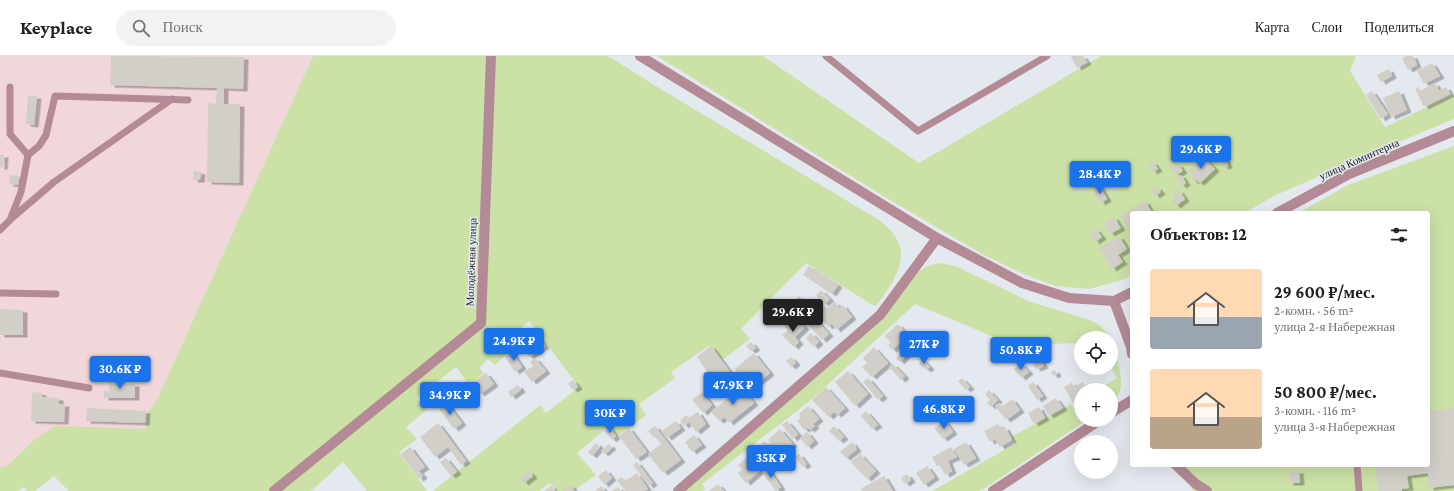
<!DOCTYPE html>
<html lang="ru">
<meta charset="utf-8">
<style>
body{margin:0;font-family:"Crimson Pro",serif;background:#f2f2f2;color:#202124;height:100vh;display:flex;flex-direction:column;font-size:15px;white-space:nowrap}
*{box-sizing:border-box;margin:0}
p{font-size:13px;color:#757577}
.icon{flex:none;width:22px;height:22px;fill:none;stroke:currentColor;stroke-width:2;stroke-linecap:round;stroke-linejoin:round}
.map{position:relative;flex:1;overflow:hidden}
.side{position:absolute;left:1130px;top:155px;width:300px;height:256px;display:flex;flex-direction:column;background:#fff;border-radius:4px;box-shadow:0 4px 16px #0002}
.side>*{flex:none}
.buttons{position:absolute;left:1074px;top:275px;display:grid;gap:8px}
.buttons a{display:grid;place-items:center;width:44px;height:44px;border-radius:50%;background:#fff;box-shadow:0 4px 16px #0002;font-size:20px}
.price{position:absolute;translate:-50% -34px;padding:0 9px;border-radius:4px;background:#1a73e8;color:#fff;font-size:13px;line-height:26px;filter:drop-shadow(0 1px 2px #0008)}
.price::after{content:'';position:absolute;left:50%;top:24px;width:12px;height:9px;margin-left:-6px;background:inherit;clip-path:polygon(0 0,100% 0,50% 100%)}
.price.selected{background:#222;color:#fff}
ul{padding:0;list-style:none}
li{display:flex;align-items:center;gap:12px;height:100px;padding:0 20px}
li span{display:grid;place-items:center;flex:none;width:112px;height:80px;border-radius:4px;color:#555}
li>.icon{margin-inline-start:auto}
span .icon{width:48px;height:48px;fill:#fffc;stroke-width:1}
li b{font-size:17px}
h2{display:flex;justify-content:space-between;align-items:center;height:48px;padding:0 20px;font-size:17px}
header{display:flex;align-items:center;gap:24px;box-sizing:border-box;height:56px;padding:0 20px;background:#fff;border-bottom:1px solid #e0e0e0}
header strong{font-size:19px}
nav{display:flex;gap:22px;margin-inline-start:auto;font-size:14px}
.search{width:280px;height:36px;background:#f2f2f2;display:flex;align-items:center;gap:10px;box-sizing:border-box;padding:0 14px;border-radius:22px;color:#757577;font-size:15px}
.map>svg:first-child{display:block}
.medical{fill:#f2d7da}
.green{fill:#cbe1a6}
.building{fill:#d2cec8;filter:url(#shadow)}
.lines{fill:none;stroke-linecap:round;stroke-linejoin:round}
.service{stroke:#b38a95;stroke-width:7}
.minor{stroke:#b38a95;stroke-width:10}
.labels{text-anchor:middle;stroke-width:3;stroke-linejoin:round;paint-order:stroke}
.street-label{font-size:11px;fill:#222325;stroke:#e4e9ef}
</style>
<header>
<strong>Keyplace</strong>
<div class="search"><svg class="icon" aria-label="search" viewBox="0 0 24 24"><circle cx="10" cy="10" r="6"/><path d="M15 15l6 6"/></svg>Поиск</div>
<nav><a>Карта</a><a>Слои</a><a>Поделиться</a></nav>
</header>
<div class="map">
<svg width="1454" height="435" viewBox="0 0 1454 435">
<defs>
<filter id="shadow"><feDropShadow dx="4.5" dy="2.5" stdDeviation="0" flood-color="#0004"/></filter>
</defs>
<rect width="100%" height="100%" fill="#e4e9ef"/>
<polygon class="medical" points="0,0 313,0 155,348 147,356 146,373 35,383 7,410 0,412"/>
<g class="green">
<path d="M313,0H608L659,32L879,164C917,192 899,219 876,250L869,247L806,207L741,273L750,283L722,304L710,289L671,316L675,322L639,348L646,359L617,380L609,370L577,397L596,419L573,435H556L550,427L539,435H433L540,349L546,357L579,331L529,265L512,280L518,288L495,309L488,303L479,312L484,317L469,329L456,311L416,342L426,354L406,371L417,383L399,396L427,435H367L343,406L311,435H69L54,420L35,435H27L24,431L18,435H0V412L7,410L35,383L56,370L146,373L147,356L155,348Z"/>
<polygon points="657,0 763,0 919,107 1101,0 1356,0 1350,15 1385,71 1454,38 1454,63 1396,87 1276,139 1244,157 1132,157 1132,219 1125,223 1089,233 1055,230 1021,217 982,198 880,138"/>
<polygon points="1454,90 1454,435 1193,435 1180,409 1428,409 1428,157 1298,157 1348,129"/>
<polygon points="939,207 955,210 1031,246 1087,263 1098,268 1106,276 1109,282 1081,282 1081,287 1050,288 1006,286 915,248 811,344 702,428 705,433 703,435 682,435 809,326 917,216 928,210"/>
<path d="M1111,285C1114,291 1115,297 1117,303C1121,318 1126,337 1111,347V334H1098L1117,322L1111,311Z"/>
<polygon points="1071,348 1075,353 1081,349 1081,364 1087,364 985,432 979,435 932,435 1015,388 1011,381 1013,380"/>
</g>
<g class="building">
<polygon points="111,0 244,1 243,33 224,32 224,48 240,48 239,127 207,126 208,47 216,48 217,32 110,29"/>
<polygon points="1072,0 1083,0 1087,6 1077,12 1071,1"/>
<polygon points="1407,0 1413,0 1417,9 1408,14 1402,2"/>
<polygon points="1432,7 1440,20 1424,28 1417,15"/>
<polygon points="1389,13 1392,20 1381,26 1377,19"/>
<polygon points="1435,27 1439,35 1446,31 1450,38 1424,51 1415,33 1418,31 1420,35"/>
<polygon points="1372,35 1388,58 1381,63 1366,39"/>
<polygon points="1399,35 1407,54 1391,61 1383,42"/>
<polygon points="28,40 37,40 34,69 26,68"/>
<polygon points="0,99 4,99 3,111 0,111"/>
<polygon points="1204,101 1215,113 1200,127 1196,124 1194,126 1191,122 1193,120 1188,115"/>
<polygon points="1226,103 1228,110 1223,111 1222,104"/>
<polygon points="1153,106 1158,113 1153,116 1148,109"/>
<polygon points="1178,108 1183,115 1176,119 1171,112"/>
<polygon points="194,115 201,116 200,124 193,124"/>
<polygon points="10,119 19,120 18,129 9,128"/>
<polygon points="1181,119 1186,127 1182,130 1176,122"/>
<polygon points="1100,131 1107,143 1101,147 1093,135"/>
<polygon points="1157,131 1161,136 1155,140 1152,134"/>
<polygon points="1179,134 1185,143 1176,150 1172,145 1175,143 1173,139"/>
<polygon points="1145,145 1152,157 1132,157 1132,178 1121,161"/>
<polygon points="1114,161 1121,172 1110,178 1104,168"/>
<polygon points="1096,173 1102,181 1095,186 1090,177"/>
<polygon points="1119,180 1127,193 1118,199 1123,206 1112,213 1099,192"/>
<polygon points="809,210 838,229 832,238 803,219"/>
<polygon points="821,234 830,243 824,248 816,239"/>
<polygon points="799,240 807,248 797,258 785,246 787,244 791,248"/>
<polygon points="835,246 840,252 843,249 852,261 836,274 832,268 828,271 819,260 823,256 819,252 823,249 827,253"/>
<polygon points="0,253 23,254 23,279 0,279"/>
<polygon points="808,254 829,278 822,284 800,260"/>
<polygon points="798,264 805,271 795,281 799,286 794,291 782,279 788,274 784,270 787,268 790,271"/>
<polygon points="898,268 908,279 892,294 888,289 891,287 885,280"/>
<polygon points="535,276 545,290 529,301 520,287"/>
<polygon points="916,276 921,282 913,290 907,283"/>
<polygon points="811,277 819,286 814,291 806,282"/>
<polygon points="751,286 756,292 751,295 746,290"/>
<polygon points="1008,286 1026,289 1024,304 1006,302"/>
<polygon points="711,290 733,320 726,325 721,319 714,325 697,301"/>
<polygon points="874,291 888,307 872,321 862,311 867,307 863,302"/>
<polygon points="903,295 907,298 900,306 896,302"/>
<polygon points="512,296 522,311 515,316 505,301"/>
<polygon points="754,297 770,317 750,333 735,313"/>
<polygon points="791,301 796,307 791,311 786,305"/>
<polygon points="1039,301 1044,310 1036,313 1032,305"/>
<polygon points="535,302 546,315 532,326 524,316 533,310 530,306"/>
<polygon points="922,303 930,311 927,314 919,308"/>
<polygon points="1021,307 1029,316 1021,322 1014,313"/>
<polygon points="893,308 905,320 901,324 889,311"/>
<polygon points="1055,314 1057,318 1053,320 1051,316"/>
<polygon points="848,315 868,338 855,350 835,326"/>
<polygon points="486,317 494,328 480,338 472,327"/>
<polygon points="868,322 883,340 878,344 863,326"/>
<polygon points="962,322 970,331 966,334 958,325"/>
<polygon points="109,323 120,323 120,328 135,328 135,342 104,342 104,335 109,335"/>
<polygon points="573,324 578,331 573,334 568,328"/>
<polygon points="1033,326 1043,340 1037,344 1028,330"/>
<polygon points="1072,326 1074,331 1083,326 1087,334 1081,334 1081,345 1074,349 1064,331"/>
<polygon points="518,329 521,334 511,341 508,336"/>
<polygon points="741,331 754,347 729,367 725,361 719,365 711,356"/>
<polygon points="826,331 845,352 837,359 834,356 829,361 812,344"/>
<polygon points="989,334 998,344 991,351 987,347 990,344 985,338"/>
<polygon points="32,336 42,337 42,341 59,342 59,348 65,348 64,366 31,365"/>
<polygon points="702,336 712,349 703,357 692,344"/>
<polygon points="1056,342 1063,352 1049,360 1043,350"/>
<polygon points="1012,343 1020,354 1006,364 995,350 999,347 1002,351"/>
<polygon points="447,347 462,367 454,373 439,353"/>
<polygon points="808,350 819,363 813,368 815,370 810,374 808,372 804,374 797,365 801,361 799,358"/>
<polygon points="1039,351 1045,362 1034,368 1028,357"/>
<polygon points="87,352 146,355 145,367 86,365"/>
<polygon points="1454,352 1454,429 1429,432 1428,417 1407,420 1409,432 1402,433 1402,435 1378,435 1375,409 1428,409 1428,355"/>
<polygon points="866,355 878,369 872,373 861,360"/>
<polygon points="698,356 706,368 696,376 689,366 684,370 680,364 687,359 689,362"/>
<polygon points="676,365 681,372 667,382 662,375"/>
<polygon points="787,365 798,378 793,383 782,369"/>
<polygon points="945,365 953,376 943,383 934,372"/>
<polygon points="438,367 466,405 461,409 448,391 435,401 420,381"/>
<polygon points="998,368 1001,373 1005,371 1012,384 1000,391 995,383 990,386 984,375"/>
<polygon points="655,370 681,404 663,417 648,398 661,388 655,379 653,381 648,375"/>
<polygon points="834,370 844,381 839,385 829,375"/>
<polygon points="609,371 616,380 612,384 605,375"/>
<polygon points="629,372 647,396 636,403 619,380"/>
<polygon points="780,373 793,388 777,401 772,395 775,392 768,384"/>
<polygon points="807,376 814,385 807,391 800,382"/>
<polygon points="694,379 702,389 692,396 685,386"/>
<polygon points="765,385 770,391 765,396 759,390"/>
<polygon points="852,386 857,393 846,402 840,396"/>
<polygon points="966,386 976,402 964,409 954,393"/>
<polygon points="596,387 600,391 592,400 588,396"/>
<polygon points="609,388 612,391 604,398 601,395"/>
<polygon points="410,391 425,411 419,415 423,420 419,423 401,398"/>
<polygon points="951,391 957,401 948,405 952,415 945,419 940,409 937,410 932,401"/>
<polygon points="757,394 764,403 770,398 777,406 771,412 767,407 761,412 750,399"/>
<polygon points="799,398 807,408 803,411 795,401"/>
<polygon points="860,398 876,415 867,423 851,406"/>
<polygon points="749,400 761,414 746,427 738,417 742,414 738,409"/>
<polygon points="446,402 457,416 451,420 440,406"/>
<polygon points="637,406 653,427 649,430 633,409"/>
<polygon points="927,410 935,421 924,429 916,417"/>
<polygon points="767,411 781,431 776,435 762,416"/>
<polygon points="606,414 612,422 604,429 598,420"/>
<polygon points="529,415 533,420 524,427 520,422"/>
<polygon points="1289,415 1299,415 1300,427 1289,427"/>
<polygon points="637,417 648,433 644,435 625,435 617,424 622,421 625,425"/>
<polygon points="907,418 911,424 905,428 901,422"/>
<polygon points="884,420 893,435 862,435 860,433"/>
<polygon points="718,428 724,435 709,435"/>
<polygon points="571,429 574,434 572,435 562,435"/>
<polygon points="551,430 555,435 544,435"/>
<polygon points="601,430 605,435 595,435"/>
<polygon points="618,431 621,435 612,435"/>
</g>
<g class="lines">
<g class="service">
<polyline points="826,0 918,75 1047,0"/>
<polyline points="10,31 10,78 28,99"/>
<polyline points="12,162 54,126 172,43"/>
<polyline points="0,174 10,164 21,136 28,99 39,90 46,79 55,40 188,44"/>
<polyline points="0,237 56,238"/>
<polyline points="0,317 89,332"/>
<polyline points="1357,409 1359,435"/>
</g>
<g class="minor">
<polyline points="640,0 937,182 1022,227 1069,242 1114,245"/>
<polyline points="1277,157 1349,118 1454,75"/>
<polyline points="1114,245 1131,291 1132,298"/>
<polyline points="1114,245 1132,236"/>
<polyline points="1111,357 1132,344"/>
<polyline points="1176,409 1196,428 1207,435"/>
<polyline points="274,435 481,267 491,0"/>
<polyline points="678,435 880,259 937,182"/>
<polyline points="993,435 1100,364"/>
</g>
</g>
<g class="labels">
<g class="street-label">
<text transform="translate(1359 103) rotate(-24)" y="4">улица Коминтерна</text>
<text transform="translate(471 206) rotate(-88)" y="4">Молодёжная улица</text>
</g>
</g>
</svg>
<div class="buttons">
<a><svg class="icon" aria-label="locate" viewBox="0 0 24 24"><circle cx="12" cy="12" r="6"/><path d="M12 2v4M12 18v4M2 12h4M18 12h4"/></svg></a>
<a>+</a>
<a>−</a>
</div>
<b class="price" style="left:1201px;top:114px">29.6K ₽</b>
<b class="price" style="left:1100px;top:139px">28.4K ₽</b>
<b class="price selected" style="left:793px;top:277px">29.6K ₽</b>
<b class="price" style="left:514px;top:306px">24.9K ₽</b>
<b class="price" style="left:924px;top:309px">27K ₽</b>
<b class="price" style="left:1021px;top:315px">50.8K ₽</b>
<b class="price" style="left:120px;top:334px">30.6K ₽</b>
<b class="price" style="left:733px;top:350px">47.9K ₽</b>
<b class="price" style="left:450px;top:360px">34.9K ₽</b>
<b class="price" style="left:944px;top:374px">46.8K ₽</b>
<b class="price" style="left:610px;top:378px">30K ₽</b>
<b class="price" style="left:771px;top:423px">35K ₽</b>
<section class="side">
<h2>Объектов: 12<svg class="icon" aria-label="filters" viewBox="0 0 24 24"><path d="M4 7h16M4 17h16"/><circle cx="9" cy="7" r="2"/><circle cx="15" cy="17" r="2"/></svg></h2>
<ul>
<li><span style="background:linear-gradient(#ffd9b3 60%,#9aa5b1 0)"><svg class="icon" aria-label="home" viewBox="0 0 24 24"><path d="M3 11l9-7 9 7M6 9v11h12V9"/></svg></span><div><b>29 600 ₽/мес.</b><p>2-комн. · 56 m²</p><p>улица 2-я Набережная</p></div></li>
<li><span style="background:linear-gradient(#ffd9b3 60%,#b9a48a 0)"><svg class="icon" aria-label="home" viewBox="0 0 24 24"><path d="M3 11l9-7 9 7M6 9v11h12V9"/></svg></span><div><b>50 800 ₽/мес.</b><p>3-комн. · 116 m²</p><p>улица 3-я Набережная</p></div></li>
</ul>
</section>
</div>
